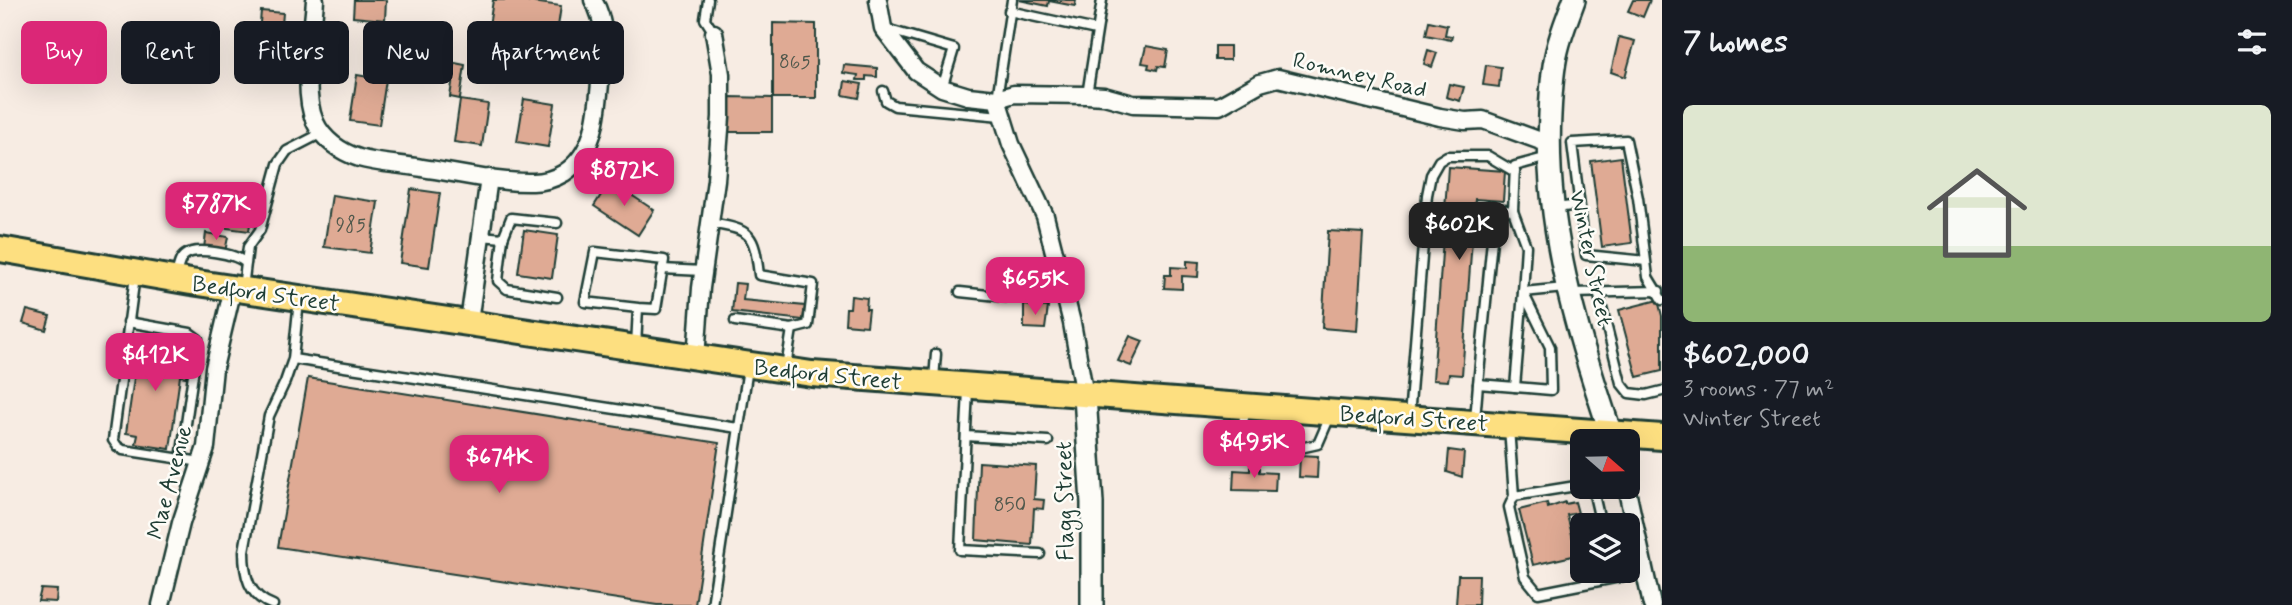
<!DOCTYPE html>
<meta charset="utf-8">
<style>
body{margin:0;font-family:Mynerve,sans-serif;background:#20242c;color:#f1f3f6;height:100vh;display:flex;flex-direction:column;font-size:26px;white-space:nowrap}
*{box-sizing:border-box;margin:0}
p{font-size:23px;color:#9ea1a6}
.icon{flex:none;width:38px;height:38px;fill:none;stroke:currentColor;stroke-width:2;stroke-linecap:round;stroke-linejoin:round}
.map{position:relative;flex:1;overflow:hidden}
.side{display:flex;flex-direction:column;background:#171b24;width:630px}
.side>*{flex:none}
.hud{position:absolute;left:21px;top:21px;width:665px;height:63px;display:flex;gap:14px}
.needle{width:46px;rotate:110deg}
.tools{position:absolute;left:1570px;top:429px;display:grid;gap:14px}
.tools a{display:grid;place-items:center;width:70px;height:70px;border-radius:10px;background:#171b24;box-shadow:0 7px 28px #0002;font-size:35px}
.price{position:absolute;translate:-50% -60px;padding:0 16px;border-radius:14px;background:#db2777;color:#fff;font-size:23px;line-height:46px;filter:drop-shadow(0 2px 4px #0008)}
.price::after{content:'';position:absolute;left:50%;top:42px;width:21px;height:16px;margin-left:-10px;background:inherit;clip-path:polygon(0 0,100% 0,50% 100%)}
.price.current{background:#222;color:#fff}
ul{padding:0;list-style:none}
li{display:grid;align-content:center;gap:14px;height:371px;padding:0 21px}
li+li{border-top:2px solid #363941}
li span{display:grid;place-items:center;height:217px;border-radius:10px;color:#555}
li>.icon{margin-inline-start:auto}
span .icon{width:126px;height:126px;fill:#fffc;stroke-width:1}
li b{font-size:30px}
h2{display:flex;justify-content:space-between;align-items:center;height:84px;padding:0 21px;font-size:30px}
.pill{padding:0 24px;border-radius:10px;background:#171b24;box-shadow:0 7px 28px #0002;font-size:24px;line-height:63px}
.pill.current{background:#db2777;color:#fff}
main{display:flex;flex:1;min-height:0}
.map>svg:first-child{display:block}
.building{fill:#dfaa94;stroke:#1f3d34;stroke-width:2}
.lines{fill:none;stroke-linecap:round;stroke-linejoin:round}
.lane-casing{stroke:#1f3d34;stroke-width:13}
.street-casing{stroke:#1f3d34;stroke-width:21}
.secondary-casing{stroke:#1f3d34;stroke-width:26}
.primary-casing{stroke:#1f3d34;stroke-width:30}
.lane{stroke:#fdfcf7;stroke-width:8}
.street{stroke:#fdfcf7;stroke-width:16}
.secondary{stroke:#fdfcf7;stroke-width:21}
.primary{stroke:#fddf80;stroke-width:24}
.labels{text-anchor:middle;stroke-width:5;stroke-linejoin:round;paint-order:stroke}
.number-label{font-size:19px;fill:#4f584c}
.street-label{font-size:23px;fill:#1f3d34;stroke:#fdfcf7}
</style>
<main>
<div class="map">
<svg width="1662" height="605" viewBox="0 0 1662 605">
<rect width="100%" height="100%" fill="#f7ece3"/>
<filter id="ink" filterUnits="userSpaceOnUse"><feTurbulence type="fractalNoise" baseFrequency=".0143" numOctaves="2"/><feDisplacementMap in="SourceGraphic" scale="14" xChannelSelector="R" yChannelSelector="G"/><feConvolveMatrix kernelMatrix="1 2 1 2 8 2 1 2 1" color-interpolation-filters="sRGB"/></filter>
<g filter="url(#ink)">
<g class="building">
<polygon points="354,0 386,0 385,20 353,17"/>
<polygon points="493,0 518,0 561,6 553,61 485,53"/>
<polygon points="1019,0 1076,0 1075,6 1049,1 1048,6"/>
<polygon points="1633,0 1650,0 1643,17 1628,11"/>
<polygon points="261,11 283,13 280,48 258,46"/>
<polygon points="1429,21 1447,25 1445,35 1452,36 1451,40 1426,35"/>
<polygon points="773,23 816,24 816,98 773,98"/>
<polygon points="1619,37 1635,41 1625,77 1611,72"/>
<polygon points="1146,46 1168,50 1165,67 1158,66 1157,70 1148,68 1149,64 1142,63"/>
<rect x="1215" y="46" width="15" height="14"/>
<polygon points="1428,50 1437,53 1432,67 1424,64"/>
<polygon points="455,63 465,65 460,99 450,97"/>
<polygon points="844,65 877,68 877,77 866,76 866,80 857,80 858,75 843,73"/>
<polygon points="1486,65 1501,67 1499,87 1483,85"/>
<polygon points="357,75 386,80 379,125 350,121"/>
<polygon points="845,81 862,84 859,98 843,95"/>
<polygon points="1449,84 1464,87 1460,101 1446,97"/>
<polygon points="730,97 772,98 772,132 729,132"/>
<polygon points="524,99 555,104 548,147 517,142"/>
<polygon points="460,100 488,104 482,146 454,142"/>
<polygon points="1621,157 1632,243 1602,247 1591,161"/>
<polygon points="1448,167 1505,171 1503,201 1475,199 1462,375 1449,374 1448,381 1433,380"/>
<polygon points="610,181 654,210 638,235 594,206"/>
<polygon points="411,189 440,193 429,267 400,263"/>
<polygon points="332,195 378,202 370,253 324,247"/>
<polygon points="200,202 252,210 249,231 196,224"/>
<polygon points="524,230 558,235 552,278 518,273"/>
<polygon points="1328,231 1363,233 1357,331 1322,328"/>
<polygon points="206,233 228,237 225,252 204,248"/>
<polygon points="1187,261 1199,262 1198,277 1182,276 1182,289 1164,288 1165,275 1171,275 1171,267 1187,268"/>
<polygon points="735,283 745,284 743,300 805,306 803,320 732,312"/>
<polygon points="851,296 867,298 866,309 869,309 867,326 845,324 846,308 850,308"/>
<polygon points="1658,300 1662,316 1662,371 1637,377 1619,310"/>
<polygon points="1024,305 1048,307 1045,329 1024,328"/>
<polygon points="27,310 50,316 46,330 23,323"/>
<polygon points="1130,336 1143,341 1131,366 1118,361"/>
<polygon points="134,342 190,350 186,377 180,376 170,449 136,444 138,435 126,433 135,371 130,370"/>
<polygon points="308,378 719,443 695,605 657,605 278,547"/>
<polygon points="1449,450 1464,452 1462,477 1447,472"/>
<polygon points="1300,455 1318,456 1317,478 1299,477"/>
<polygon points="979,462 1036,466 1034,499 1044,500 1043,509 1034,508 1032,545 976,540"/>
<polygon points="1250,467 1259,468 1259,472 1276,473 1275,491 1233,490 1234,470 1250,471"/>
<polygon points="1565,502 1565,504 1575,502 1578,513 1567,515 1577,555 1533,565 1519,510 1547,503 1548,508"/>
<polygon points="1458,575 1479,575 1478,605 1456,605"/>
<polygon points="41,589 57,590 56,602 38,601"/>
</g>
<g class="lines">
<g class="lane-casing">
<g id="lane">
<polyline points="708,0 705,19 714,33"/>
<polyline points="1009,11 1096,30"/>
<polyline points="886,29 954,49 942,88"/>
<polyline points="883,91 886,101 895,106 1001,116"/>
<polyline points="1087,95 1102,0"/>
<polyline points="997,99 1012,0"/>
<polyline points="1548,157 1515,166 1513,211 1495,209 1478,384 1515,387 1523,292 1565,288"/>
<polyline points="1556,208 1579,205"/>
<polyline points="1513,211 1526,246 1523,292 1550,347 1551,390 1515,387"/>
<path d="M710,223C752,230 754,233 759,275L813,284L808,325L792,329"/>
<polyline points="481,236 503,238 498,281 507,289 557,297"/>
<polyline points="503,238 511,218 557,223"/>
<polyline points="1646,261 1586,255 1572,143 1626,140 1638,198 1648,277 1662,300"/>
<polyline points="662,269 703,271"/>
<polyline points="135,276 113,440 117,446 123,450 201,462"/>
<path d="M176,276C178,268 179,259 185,255C196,246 236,254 246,263"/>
<polyline points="243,288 248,247 260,230 278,164 287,151 322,133"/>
<polyline points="960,292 1007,297 1029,297 1062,287"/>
<polyline points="1598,292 1621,383 1629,393 1646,395 1662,391"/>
<polyline points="1572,293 1659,291"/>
<polyline points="735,321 792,329 786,367"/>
<polyline points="128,322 190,333 198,339 181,459"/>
<polyline points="636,346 638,308 585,302 595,252 664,260 656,309 638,308"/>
<polyline points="293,359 738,428"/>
<polyline points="934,379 936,354"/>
<polyline points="968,390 960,550 1040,554"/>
<polyline points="1245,409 1242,433 1254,438 1300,448 1318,444 1331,414"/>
<polyline points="1409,417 1427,195 1431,175 1439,161 1447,156 1488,156 1515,172"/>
<polyline points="1475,420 1478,384"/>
<polyline points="1509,428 1514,496 1582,485"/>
<polyline points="966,436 1048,441"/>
<polyline points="1592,486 1601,525"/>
<polyline points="1514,496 1509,507 1525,577 1538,593 1645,572"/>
<path d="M273,605C248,596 244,575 244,551L269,416L285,382L293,359L299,300"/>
<polyline points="712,605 748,368"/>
</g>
</g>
<g class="street-casing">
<g id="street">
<path d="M315,0C313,34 301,90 315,122C323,140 341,152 359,158C379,164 402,164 422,168C458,173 497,183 533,182C544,182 554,179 564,173C595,153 597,116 600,83C603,55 609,26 593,0"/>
<polyline points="878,0 883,28 916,71 942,88 968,96 997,99 1014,94 1087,95 1104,96 1133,104 1219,106 1260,83 1278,78 1440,117 1465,121 1483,120 1549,144"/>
<polyline points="997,99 1011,144 1045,216 1072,323 1085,396"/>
<polyline points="469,322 489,178"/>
<polyline points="696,358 701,288 716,180 721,117 721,74 714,33"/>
<polyline points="1626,486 1652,605"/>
<polyline points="161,605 181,523 206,447 214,368 233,288"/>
</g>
</g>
<g class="secondary-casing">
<g id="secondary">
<path d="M1574,0C1568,17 1561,33 1557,51C1552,71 1551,93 1550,115C1544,224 1576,331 1611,434"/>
<polyline points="1085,396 1092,503 1092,605"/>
</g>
</g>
<g class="primary-casing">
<polyline id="primary" points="0,249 191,282 812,374 1662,437"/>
</g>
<use href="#lane" class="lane"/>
<use href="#street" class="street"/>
<use href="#secondary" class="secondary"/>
<use href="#primary" class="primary"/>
</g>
</g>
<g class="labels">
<g class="number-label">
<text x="795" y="68">865</text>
<text x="351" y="231">985</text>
<text x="1010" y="511">850</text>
</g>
<g class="street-label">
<text transform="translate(1360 74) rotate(13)" y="8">Romney Road</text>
<text transform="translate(1592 258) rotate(78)" y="8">Winter Street</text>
<text transform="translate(266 293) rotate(8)" y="8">Bedford Street</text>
<text transform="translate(828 374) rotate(6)" y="8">Bedford Street</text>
<text transform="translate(1414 418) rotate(4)" y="8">Bedford Street</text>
<text transform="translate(169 482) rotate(-75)" y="8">Mae Avenue</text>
<text transform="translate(1064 501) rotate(-91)" y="8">Flagg Street</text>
</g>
</g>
</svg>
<div class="tools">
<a><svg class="needle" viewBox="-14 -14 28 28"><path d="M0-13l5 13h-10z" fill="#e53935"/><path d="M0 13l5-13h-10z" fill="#9ea1a6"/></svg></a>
<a><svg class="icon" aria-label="layers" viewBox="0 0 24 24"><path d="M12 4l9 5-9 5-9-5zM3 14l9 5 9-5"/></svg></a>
</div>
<b class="price" style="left:624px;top:208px">$872K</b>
<b class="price" style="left:216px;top:242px">$787K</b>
<b class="price current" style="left:1459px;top:262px">$602K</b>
<b class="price" style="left:1035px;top:317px">$655K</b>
<b class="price" style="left:155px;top:393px">$412K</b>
<b class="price" style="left:1254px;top:480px">$495K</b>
<b class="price" style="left:499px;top:495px">$674K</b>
<div class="hud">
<a class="pill current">Buy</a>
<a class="pill">Rent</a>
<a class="pill">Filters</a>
<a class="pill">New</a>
<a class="pill">Apartment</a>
</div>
</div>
<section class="side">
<h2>7 homes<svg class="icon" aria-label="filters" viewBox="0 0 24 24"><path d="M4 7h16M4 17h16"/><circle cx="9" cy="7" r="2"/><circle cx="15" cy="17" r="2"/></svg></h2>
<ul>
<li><span style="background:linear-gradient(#dfe7d0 65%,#8fb573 0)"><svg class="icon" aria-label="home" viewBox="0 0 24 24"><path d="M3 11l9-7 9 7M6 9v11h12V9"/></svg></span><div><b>$602,000</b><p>3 rooms · 77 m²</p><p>Winter Street</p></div></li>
</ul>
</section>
</main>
